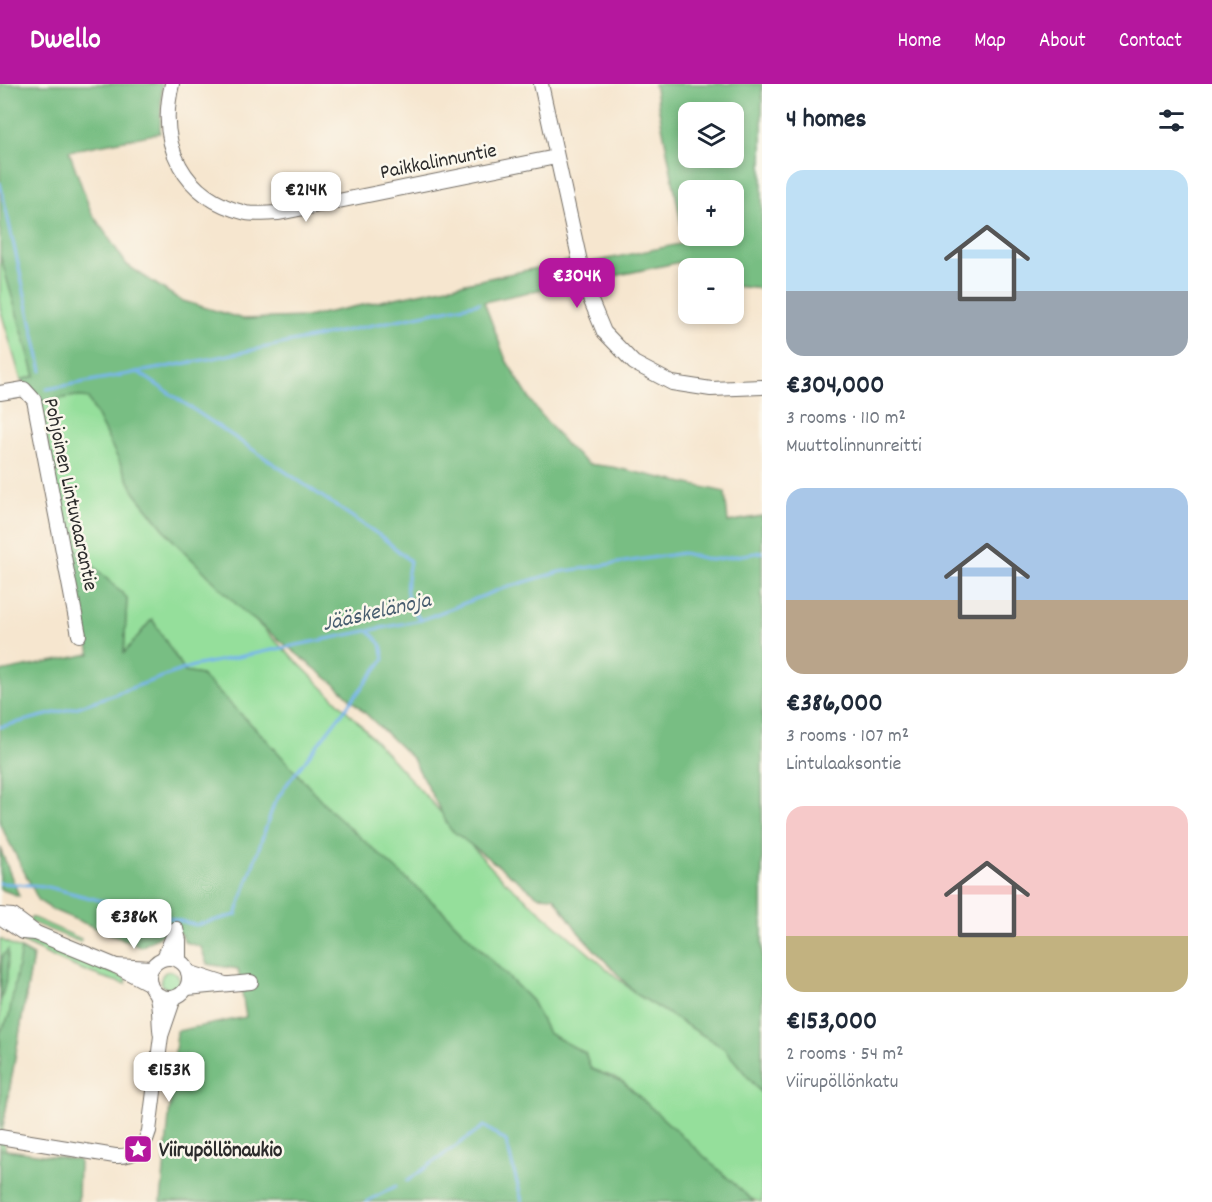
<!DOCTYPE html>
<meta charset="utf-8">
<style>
body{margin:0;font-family:Dekko,sans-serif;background:#f6f6f7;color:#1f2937;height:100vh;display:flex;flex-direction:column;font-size:22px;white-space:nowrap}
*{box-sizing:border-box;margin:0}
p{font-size:20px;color:#747a83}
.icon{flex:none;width:33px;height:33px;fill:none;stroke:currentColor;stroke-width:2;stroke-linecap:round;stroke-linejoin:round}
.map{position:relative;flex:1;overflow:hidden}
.panel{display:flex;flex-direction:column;background:#fff;width:450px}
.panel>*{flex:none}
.fabs{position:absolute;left:678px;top:18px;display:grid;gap:12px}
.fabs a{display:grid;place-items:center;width:66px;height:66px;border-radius:12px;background:#fff;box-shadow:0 3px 9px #0003;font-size:30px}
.price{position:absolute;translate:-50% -51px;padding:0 14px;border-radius:12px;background:#fff;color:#222;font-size:20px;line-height:39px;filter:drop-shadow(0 2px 3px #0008)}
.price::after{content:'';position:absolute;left:50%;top:36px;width:18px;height:14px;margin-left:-9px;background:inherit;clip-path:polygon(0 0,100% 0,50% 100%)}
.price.on{background:#b5179e;color:#fff}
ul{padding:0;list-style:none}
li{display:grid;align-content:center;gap:12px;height:318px;padding:0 24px}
li span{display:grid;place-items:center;height:186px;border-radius:18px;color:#555}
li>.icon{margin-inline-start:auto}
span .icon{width:108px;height:108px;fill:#fffc;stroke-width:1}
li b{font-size:26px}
h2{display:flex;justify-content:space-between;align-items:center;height:72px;padding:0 24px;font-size:26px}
header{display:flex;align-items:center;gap:36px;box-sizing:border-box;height:84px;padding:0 30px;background:#b5179e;color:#fff}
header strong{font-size:28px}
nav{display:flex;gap:33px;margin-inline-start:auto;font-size:21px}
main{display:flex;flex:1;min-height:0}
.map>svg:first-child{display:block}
.green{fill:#95df9b;stroke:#608563;stroke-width:1.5}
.forest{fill:#78be83;stroke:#527457;stroke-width:1.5;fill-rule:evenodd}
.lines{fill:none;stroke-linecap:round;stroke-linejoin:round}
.stream{stroke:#79b6eb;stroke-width:3}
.minor-casing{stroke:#726c64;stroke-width:16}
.minor{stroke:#fff;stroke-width:14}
.labels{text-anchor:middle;stroke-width:5;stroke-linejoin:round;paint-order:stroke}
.street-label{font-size:21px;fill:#2b2b2b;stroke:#fbf7ec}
.poi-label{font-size:21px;font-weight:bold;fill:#2b2b2b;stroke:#fbf7ec;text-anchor:start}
.water-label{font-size:22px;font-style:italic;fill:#465c6e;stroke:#fbf7ec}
</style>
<header>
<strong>Dwello</strong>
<nav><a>Home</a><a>Map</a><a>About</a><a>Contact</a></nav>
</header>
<main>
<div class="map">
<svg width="762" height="1118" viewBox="0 0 762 1118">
<rect width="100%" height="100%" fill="#fbf7ec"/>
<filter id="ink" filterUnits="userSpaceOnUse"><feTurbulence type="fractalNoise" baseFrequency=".0167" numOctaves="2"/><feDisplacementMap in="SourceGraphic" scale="12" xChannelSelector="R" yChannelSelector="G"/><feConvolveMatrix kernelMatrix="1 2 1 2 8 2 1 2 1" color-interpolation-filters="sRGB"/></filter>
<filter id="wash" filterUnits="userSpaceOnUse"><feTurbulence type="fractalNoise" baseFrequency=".008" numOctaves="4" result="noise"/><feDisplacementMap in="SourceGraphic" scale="24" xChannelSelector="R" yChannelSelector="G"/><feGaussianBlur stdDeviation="1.35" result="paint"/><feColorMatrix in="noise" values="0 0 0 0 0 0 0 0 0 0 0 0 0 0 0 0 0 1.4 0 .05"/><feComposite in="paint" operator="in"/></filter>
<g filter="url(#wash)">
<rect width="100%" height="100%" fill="#f6e6cf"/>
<g class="green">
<polygon points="0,171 35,292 21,296 0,224"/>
<path d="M76,312L88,314L135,409L172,455L359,639L499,792L636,910L724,964L762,1010V1118C737,1118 651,1020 624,999C615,992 601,989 591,985L585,969L548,949L532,917L445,829L332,729L263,652L201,591L185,589L152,535L124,570L127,514L66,456L40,318Z"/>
<polygon points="31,833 81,855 80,858 29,837"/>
<path d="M21,852L127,895L126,900C89,891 53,874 19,856Z"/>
<polygon points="0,855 33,872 2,1048 6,1067 4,1118 0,1118"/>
<circle cx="170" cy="896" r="9"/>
</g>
<g class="forest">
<polygon points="0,0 162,0 160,49 69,67 91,128 127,181 180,216 243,235 306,233 570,177 574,198 484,218 506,276 534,322 568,363 588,380 612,383 725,408 728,438 762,432 762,1010 724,964 636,910 579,849 554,813 538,812 450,745 413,675 337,602 243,527 172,455 135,409 88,314 76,312 40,318 21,296 35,292 0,171"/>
<path d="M654,0H762V205L734,202V184H688V189L685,177L591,197L587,179L685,159ZM688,28H734V74H688ZM688,106H734V152H688Z"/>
<polygon points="66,456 127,514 124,569 152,535 185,588 201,591 263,652 332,728 445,829 532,917 548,949 585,969 591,985 623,998 754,1118 161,1118 177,947 246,933 238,885 207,880 201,863 185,858 180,849 165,849 141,863 53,826 39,817 0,740 0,588 90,570"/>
<polygon points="0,763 0,764 19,812 0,805"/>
<polygon points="21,865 33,872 3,1042 0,1042 0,949 9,932"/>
<polygon points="8,866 7,894 0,919 2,872"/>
<polygon points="0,1065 79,1076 78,1118 0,1118"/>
</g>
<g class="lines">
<g class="stream">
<polyline points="0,99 42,287"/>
<path d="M138,288L382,453L410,477C405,501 403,518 421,536"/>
<polyline points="47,305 214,274 479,219"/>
<polyline points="0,643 78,623 193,582 421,536 501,505 559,488 683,469 711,476 762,468"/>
<polyline points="0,799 44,802 196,841 236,831 274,720 287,700 384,575 381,560 369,547"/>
<polyline points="407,1097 484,1042 506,1057 522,1117"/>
<polyline points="366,1118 396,1102"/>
</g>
</g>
</g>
<g filter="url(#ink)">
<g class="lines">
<g class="minor-casing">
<g id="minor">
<path d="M172,0C157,61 183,114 246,129C256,131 269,129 279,129L556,73"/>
<polyline points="541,0 586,205 604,248 634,279 672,299 711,305 762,303"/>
<polyline points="0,309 24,305 34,316 79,551"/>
<polyline points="0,831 13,832 36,849 116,882 150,900"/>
<polyline points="0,833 22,848 36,849"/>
<polyline points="176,845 179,856 179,876"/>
<circle cx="169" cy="894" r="20"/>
<polyline points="164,874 176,845"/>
<polyline points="116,882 151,884"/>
<polyline points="188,888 225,900"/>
<polyline points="187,904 251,898"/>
<path d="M156,910C161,924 158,938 161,952"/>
<path d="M0,1053L115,1072C133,1073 144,1065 149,1047L161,952L174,914"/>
</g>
</g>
<use href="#minor" class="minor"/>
</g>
</g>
<defs>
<g id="sight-square" transform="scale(1.5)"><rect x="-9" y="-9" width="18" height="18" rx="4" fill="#b5179e" stroke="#fbf7ec"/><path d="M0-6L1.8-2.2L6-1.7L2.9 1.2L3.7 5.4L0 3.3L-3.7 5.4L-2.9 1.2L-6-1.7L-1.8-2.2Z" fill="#fff"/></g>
</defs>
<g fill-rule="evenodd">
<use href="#sight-square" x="138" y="1065"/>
</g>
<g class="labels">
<g class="street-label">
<text transform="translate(438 76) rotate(-11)" y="7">Paikkalinnuntie</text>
<text transform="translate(72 410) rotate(78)" y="7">Pohjoinen Lintuvaarantie</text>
</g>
<g class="poi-label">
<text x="159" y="1072">Viirupöllönaukio</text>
</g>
<g class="water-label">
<text transform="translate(376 526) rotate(-13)" y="8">Jääskelänoja</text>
</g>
</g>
</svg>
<div class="fabs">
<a><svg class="icon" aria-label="layers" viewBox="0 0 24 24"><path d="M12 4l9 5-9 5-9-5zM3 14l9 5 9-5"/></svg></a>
<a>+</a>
<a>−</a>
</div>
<b class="price" style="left:306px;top:139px">€214K</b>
<b class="price on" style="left:577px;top:225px">€304K</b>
<b class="price" style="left:134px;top:866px">€386K</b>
<b class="price" style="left:169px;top:1019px">€153K</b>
</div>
<section class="panel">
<h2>4 homes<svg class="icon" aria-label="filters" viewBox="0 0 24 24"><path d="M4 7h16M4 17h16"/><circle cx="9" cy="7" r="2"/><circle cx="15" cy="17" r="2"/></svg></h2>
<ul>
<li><span style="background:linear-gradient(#bfe0f5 65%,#9aa5b1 0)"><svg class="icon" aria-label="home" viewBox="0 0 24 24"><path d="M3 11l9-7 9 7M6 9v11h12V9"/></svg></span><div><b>€304,000</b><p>3 rooms · 110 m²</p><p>Muuttolinnunreitti</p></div></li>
<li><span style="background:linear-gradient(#a9c7e8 60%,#b9a48a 0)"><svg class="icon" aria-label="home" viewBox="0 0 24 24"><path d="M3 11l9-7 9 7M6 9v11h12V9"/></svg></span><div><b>€386,000</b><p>3 rooms · 107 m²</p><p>Lintulaaksontie</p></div></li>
<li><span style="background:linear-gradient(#f6c9c9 70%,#c2b280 0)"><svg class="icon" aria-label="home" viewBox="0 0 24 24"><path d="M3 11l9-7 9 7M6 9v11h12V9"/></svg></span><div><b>€153,000</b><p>2 rooms · 54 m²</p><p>Viirupöllönkatu</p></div></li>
</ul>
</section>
</main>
